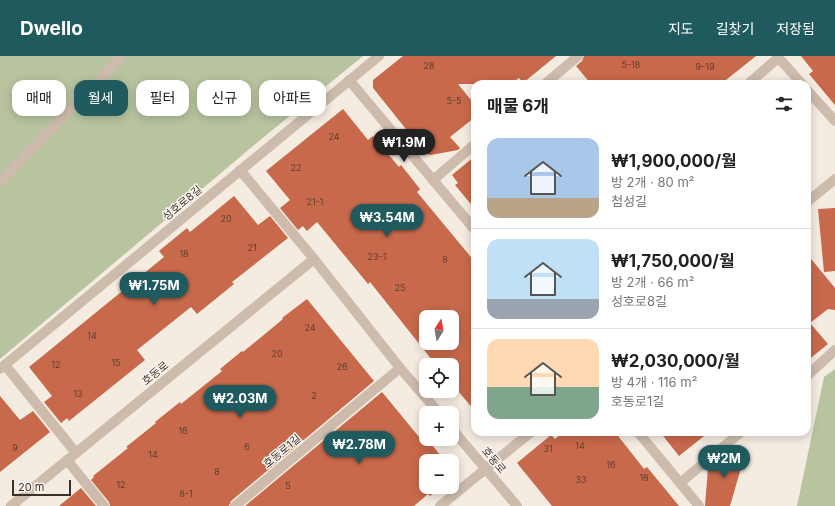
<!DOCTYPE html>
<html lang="ko">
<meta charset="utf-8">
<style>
body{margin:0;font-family:Inter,"Noto Sans KR",sans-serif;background:#f6f6f6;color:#222;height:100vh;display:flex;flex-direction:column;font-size:15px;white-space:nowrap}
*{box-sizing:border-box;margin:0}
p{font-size:13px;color:#767676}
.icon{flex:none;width:22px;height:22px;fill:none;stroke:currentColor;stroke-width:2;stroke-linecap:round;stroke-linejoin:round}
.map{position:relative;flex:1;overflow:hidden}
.drawer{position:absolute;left:471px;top:24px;width:340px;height:356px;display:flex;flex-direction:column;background:#fff;border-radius:12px;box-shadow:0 2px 10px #0003}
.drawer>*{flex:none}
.guide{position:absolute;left:12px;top:24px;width:380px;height:36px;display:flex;gap:8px}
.needle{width:26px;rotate:11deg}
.controls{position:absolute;left:419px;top:254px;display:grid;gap:8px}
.controls a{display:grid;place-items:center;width:40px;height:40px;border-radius:8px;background:#fff;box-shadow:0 2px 10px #0003;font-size:20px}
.scale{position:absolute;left:12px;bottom:10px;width:59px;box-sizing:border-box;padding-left:4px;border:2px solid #3b302b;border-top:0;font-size:11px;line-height:14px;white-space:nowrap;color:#3b302b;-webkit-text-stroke:3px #fbf5ee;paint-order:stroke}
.price{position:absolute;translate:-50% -34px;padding:0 9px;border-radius:14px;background:#1f5a5e;color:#fff;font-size:13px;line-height:26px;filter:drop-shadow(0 1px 2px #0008)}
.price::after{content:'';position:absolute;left:50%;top:24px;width:12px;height:9px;margin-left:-6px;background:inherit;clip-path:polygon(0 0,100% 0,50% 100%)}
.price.current{background:#222;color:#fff}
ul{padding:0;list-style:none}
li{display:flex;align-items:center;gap:12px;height:100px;padding:0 16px}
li+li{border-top:1px solid #e0e0e0}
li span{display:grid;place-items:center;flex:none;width:112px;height:80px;border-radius:12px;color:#555}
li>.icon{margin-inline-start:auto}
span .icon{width:48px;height:48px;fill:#fffc;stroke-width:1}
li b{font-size:17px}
h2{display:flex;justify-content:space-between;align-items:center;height:48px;padding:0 16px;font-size:17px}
.pill{padding:0 14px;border-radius:12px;background:#fff;box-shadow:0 2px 10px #0003;font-size:14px;line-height:36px}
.pill.current{background:#1f5a5e;color:#fff}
header{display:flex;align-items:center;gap:24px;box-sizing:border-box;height:56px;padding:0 20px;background:#1f5a5e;color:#fff}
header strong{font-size:19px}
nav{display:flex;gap:22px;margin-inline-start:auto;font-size:14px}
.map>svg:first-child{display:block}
.green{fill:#b8c4a0}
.building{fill:#c8694b;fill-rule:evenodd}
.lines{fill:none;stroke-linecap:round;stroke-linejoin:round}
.minor{stroke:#cdbbac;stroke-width:10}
.labels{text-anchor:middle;stroke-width:3;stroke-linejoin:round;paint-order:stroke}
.number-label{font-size:9px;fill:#5e3e33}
.street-label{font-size:11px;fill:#3b302b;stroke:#fbf5ee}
</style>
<header>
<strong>Dwello</strong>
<nav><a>지도</a><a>길찾기</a><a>저장됨</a></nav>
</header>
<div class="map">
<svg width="835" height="450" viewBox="0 0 835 450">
<rect width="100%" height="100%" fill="#f4ebe1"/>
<g class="green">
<polygon points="0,0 363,0 259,85 0,303"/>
<polygon points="835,313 835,450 797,450 824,321"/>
</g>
<g class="building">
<polygon points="403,0 556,0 523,27 519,22 511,28 458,28 475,49 475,61 450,81 460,92 458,94 431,99 426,98 373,32 373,24"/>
<polygon points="584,0 756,0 721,28 591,28 576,10 582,5"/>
<polygon points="801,0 835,0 835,49 809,18 813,15"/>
<path d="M343,53L368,84L373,80L399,111L401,109L420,133L417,136L475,206V355L452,328V309H436L370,226L368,228L317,166L307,175L303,170L298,174L280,152L290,144L266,115ZM426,261H452V287H426Z"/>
<polygon points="475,100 475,153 455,129 458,127 452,119"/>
<polygon points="234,140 258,169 270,160 288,182 232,226 234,228 197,258 191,251 137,294 145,304 69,365 67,362 61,367 44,346 52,340 29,311 164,201 159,195 187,172 190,176"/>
<polygon points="835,152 835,215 824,216 818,153"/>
<polygon points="807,198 835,232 835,254 828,253 810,267 828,288 807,305"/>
<polygon points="307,243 374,325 231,445 229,450 110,450 109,446 91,424 94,421 93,420 128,392 126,391 156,367 155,366 180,346 181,348 222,315 220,313 242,295 243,296 283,263 282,262"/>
<polygon points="382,336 424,387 428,384 445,405 426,405 426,431 441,431 430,440 428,438 414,450 245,450"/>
<polygon points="0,340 20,364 33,355 50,376 0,416"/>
<polygon points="564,376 615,376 644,413 647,411 679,450 552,450 517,407 551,379 555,383"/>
<polygon points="660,376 709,376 679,400"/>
<polygon points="736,392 745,398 730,450 705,450 708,412 720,402 722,403"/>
<polygon points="81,432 96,450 59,450"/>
</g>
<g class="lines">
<g class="minor">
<polyline points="777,0 802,28"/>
<polyline points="349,24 475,174"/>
<polyline points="545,28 578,0"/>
<polyline points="748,28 778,2"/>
<polyline points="807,34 835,65"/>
<polyline points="240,114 314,203 400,312 439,357"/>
<polyline points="433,124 475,88"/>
<polyline points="0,126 122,0"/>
<polyline points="807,146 835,123"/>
<polyline points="5,309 76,397"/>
<polyline points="0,313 379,0"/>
<polyline points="807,320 835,294"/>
<polyline points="452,373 517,450"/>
<polyline points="638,376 699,450"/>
<polyline points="67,404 104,450"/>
<polyline points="680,427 741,376"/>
<polyline points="11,450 314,203"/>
<polyline points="235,450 400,312"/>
<polyline points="440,450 531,376"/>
</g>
</g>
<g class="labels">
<g class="number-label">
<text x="631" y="12">5-18</text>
<text x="429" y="13">28</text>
<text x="705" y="14">9-19</text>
<text x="454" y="48">5-5</text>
<text x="334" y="84">24</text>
<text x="296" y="115">22</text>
<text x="315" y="149">21-1</text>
<text x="226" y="166">20</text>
<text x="252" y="195">21</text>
<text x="184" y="201">18</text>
<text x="377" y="204">23-1</text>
<text x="445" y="207">8</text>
<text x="400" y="235">25</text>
<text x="310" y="275">24</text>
<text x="92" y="283">14</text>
<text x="277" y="301">20</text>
<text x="116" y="310">15</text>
<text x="56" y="312">12</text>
<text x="342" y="314">26</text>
<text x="78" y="341">13</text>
<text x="314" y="343">2</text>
<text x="183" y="378">16</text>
<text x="580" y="393">14</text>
<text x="247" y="394">6</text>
<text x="15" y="395">9</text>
<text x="548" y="396">31</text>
<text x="153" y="402">14</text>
<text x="611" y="412">16</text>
<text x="217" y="419">8</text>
<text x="644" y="425">18</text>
<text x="581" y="427">33</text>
<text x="121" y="432">12</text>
<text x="288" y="433">5</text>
<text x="186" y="441">8-1</text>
</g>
<g class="street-label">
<text transform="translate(182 147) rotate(-40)" y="4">성호로8길</text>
<text transform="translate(155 317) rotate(-39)" y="4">호동로</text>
<text transform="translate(282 395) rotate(-40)" y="4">호동로1길</text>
<text transform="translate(494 404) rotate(50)" y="4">호동로</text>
</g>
</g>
</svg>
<div class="controls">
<a><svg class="needle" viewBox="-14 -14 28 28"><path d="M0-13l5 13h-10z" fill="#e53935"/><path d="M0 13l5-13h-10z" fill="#767676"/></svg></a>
<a><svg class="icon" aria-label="locate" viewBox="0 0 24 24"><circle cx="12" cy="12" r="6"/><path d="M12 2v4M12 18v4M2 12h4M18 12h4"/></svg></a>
<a>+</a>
<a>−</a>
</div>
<div class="scale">20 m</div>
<b class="price current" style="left:404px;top:107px">₩1.9M</b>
<b class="price" style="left:387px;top:182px">₩3.54M</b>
<b class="price" style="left:154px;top:250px">₩1.75M</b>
<b class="price" style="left:240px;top:363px">₩2.03M</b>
<b class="price" style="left:359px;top:409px">₩2.78M</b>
<b class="price" style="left:724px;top:423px">₩2M</b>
<div class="guide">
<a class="pill">매매</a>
<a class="pill current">월세</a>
<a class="pill">필터</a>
<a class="pill">신규</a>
<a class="pill">아파트</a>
</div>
<section class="drawer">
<h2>매물 6개<svg class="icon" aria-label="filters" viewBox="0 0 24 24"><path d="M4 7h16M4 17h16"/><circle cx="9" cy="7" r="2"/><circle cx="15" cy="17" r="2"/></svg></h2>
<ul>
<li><span style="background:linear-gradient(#a9c7e8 75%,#b9a48a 0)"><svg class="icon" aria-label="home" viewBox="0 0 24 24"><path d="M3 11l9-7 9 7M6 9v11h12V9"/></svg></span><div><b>₩1,900,000/월</b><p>방 2개 · 80 m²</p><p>첨성길</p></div></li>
<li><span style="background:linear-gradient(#bfe0f5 75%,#9aa5b1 0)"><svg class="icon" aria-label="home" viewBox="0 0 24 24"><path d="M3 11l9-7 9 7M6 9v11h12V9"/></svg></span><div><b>₩1,750,000/월</b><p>방 2개 · 66 m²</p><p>성호로8길</p></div></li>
<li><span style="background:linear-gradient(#ffd9b3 60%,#7fa58c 0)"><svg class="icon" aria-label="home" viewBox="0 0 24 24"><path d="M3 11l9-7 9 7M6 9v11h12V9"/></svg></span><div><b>₩2,030,000/월</b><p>방 4개 · 116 m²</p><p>호동로1길</p></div></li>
</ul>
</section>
</div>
